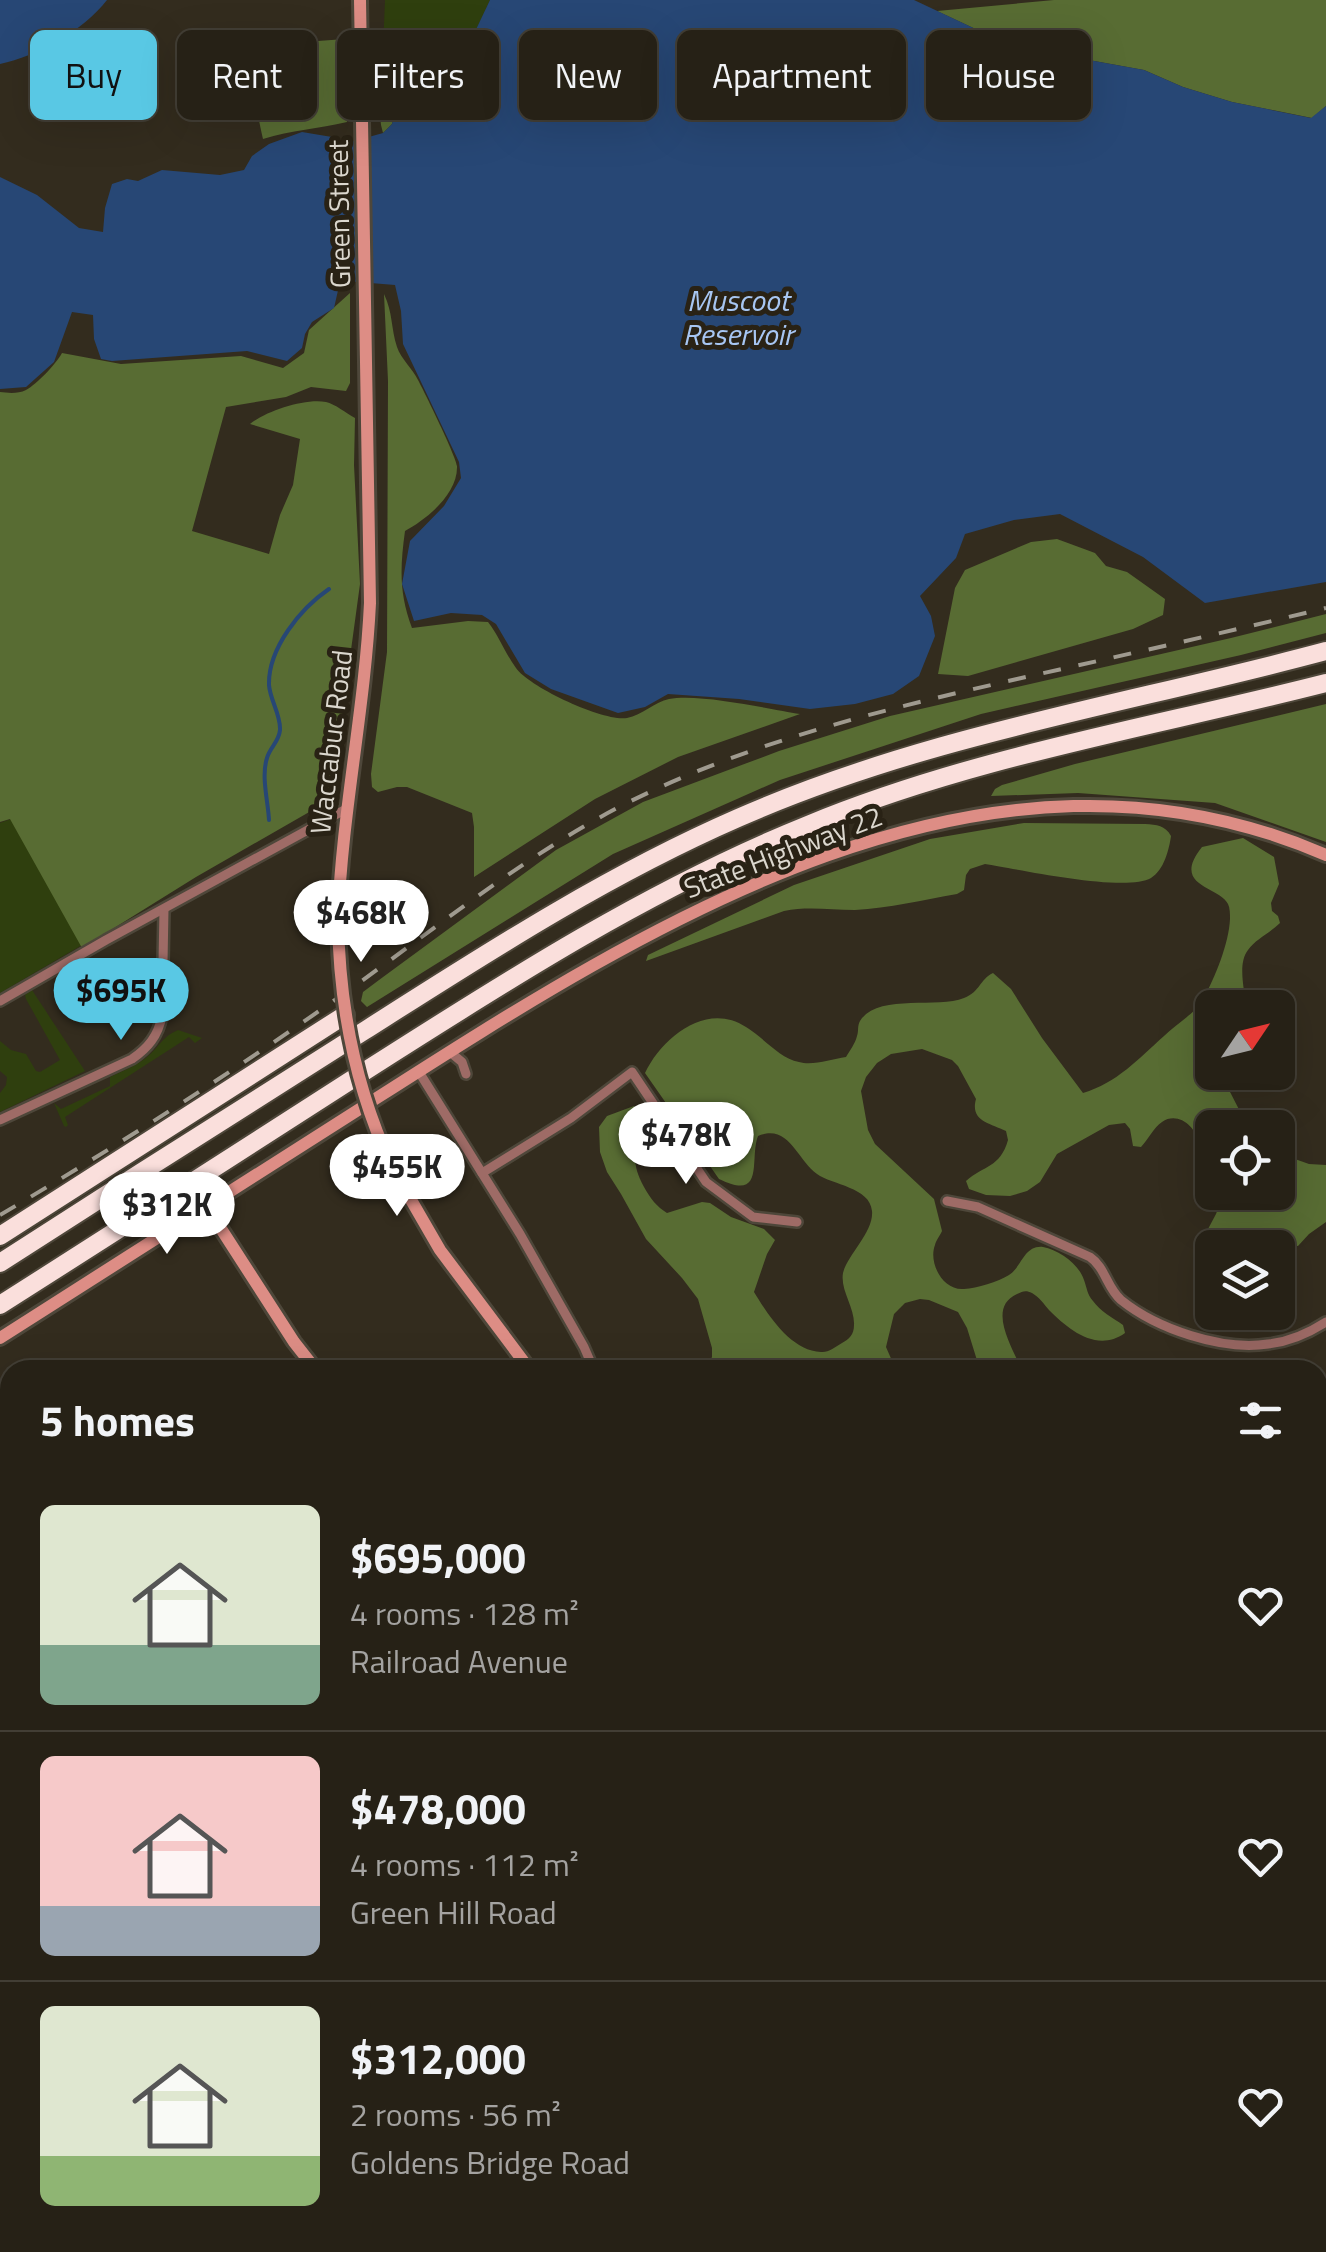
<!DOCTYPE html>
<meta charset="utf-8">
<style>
body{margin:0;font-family:"Titillium Web",sans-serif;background:#322e23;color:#f1f3f6;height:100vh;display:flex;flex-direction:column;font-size:38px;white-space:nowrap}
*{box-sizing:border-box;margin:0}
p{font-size:32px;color:#a4a3a1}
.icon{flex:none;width:55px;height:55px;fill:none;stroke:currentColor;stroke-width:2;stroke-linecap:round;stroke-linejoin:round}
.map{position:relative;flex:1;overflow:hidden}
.side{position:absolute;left:0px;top:1360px;width:1328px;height:892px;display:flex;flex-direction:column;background:#262116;border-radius:30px 30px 0 0;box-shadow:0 10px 40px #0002,0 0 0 2px #423e35}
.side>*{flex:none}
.hud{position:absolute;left:30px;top:30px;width:1268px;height:90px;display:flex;gap:20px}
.needle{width:65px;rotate:55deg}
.buttons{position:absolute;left:1195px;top:990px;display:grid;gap:20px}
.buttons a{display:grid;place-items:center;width:100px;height:100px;border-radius:15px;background:#262116;box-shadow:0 10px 40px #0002,0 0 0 2px #423e35;font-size:50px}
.price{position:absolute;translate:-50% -85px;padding:0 22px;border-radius:35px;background:#fff;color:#222;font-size:32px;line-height:65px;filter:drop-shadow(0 2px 5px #0008)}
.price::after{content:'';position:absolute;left:50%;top:60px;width:30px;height:22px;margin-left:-15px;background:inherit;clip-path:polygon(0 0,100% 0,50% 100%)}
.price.on{background:#59c8e4;color:#111}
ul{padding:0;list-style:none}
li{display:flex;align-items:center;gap:30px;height:250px;padding:0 40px}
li+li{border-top:2px solid #423e35}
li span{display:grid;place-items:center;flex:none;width:280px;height:200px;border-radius:15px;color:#555}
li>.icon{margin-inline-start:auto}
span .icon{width:120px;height:120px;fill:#fffc;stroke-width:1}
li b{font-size:42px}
h2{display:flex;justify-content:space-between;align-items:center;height:120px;padding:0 40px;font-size:42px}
.chip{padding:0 35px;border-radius:15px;background:#262116;box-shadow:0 10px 40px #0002,0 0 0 2px #423e35;font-size:35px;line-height:90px}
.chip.on{background:#59c8e4;color:#111}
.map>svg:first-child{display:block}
.green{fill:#2f3f0e}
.forest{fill:#586c33}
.water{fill:#274775}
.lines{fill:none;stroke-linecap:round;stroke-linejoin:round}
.stream{stroke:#274775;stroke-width:4}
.minor-casing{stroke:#4e473a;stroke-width:14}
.secondary-casing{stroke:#4e473a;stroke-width:18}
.motorway-casing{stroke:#4e473a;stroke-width:22}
.minor{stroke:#9e6b66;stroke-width:9}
.secondary{stroke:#dd8d85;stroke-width:12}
.motorway{stroke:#fadfdc;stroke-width:18}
.rail{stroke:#9f9a8f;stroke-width:4;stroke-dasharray:18 18;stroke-linecap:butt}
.secondary-bridge-casing{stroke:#4e473a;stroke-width:18;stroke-linecap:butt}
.secondary-bridge{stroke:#dd8d85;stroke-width:12}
.labels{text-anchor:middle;stroke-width:10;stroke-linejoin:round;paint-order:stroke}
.street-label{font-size:28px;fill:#dbd7ce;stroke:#292215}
.water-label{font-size:30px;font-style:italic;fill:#a7c6f2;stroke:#292215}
</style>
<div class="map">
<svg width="1326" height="2252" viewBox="0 0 1326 2252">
<rect width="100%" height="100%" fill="#332c1e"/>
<g class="green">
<path d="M385,0H490L474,35L467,32C459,35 452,40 444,42C417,48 393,41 382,74Z"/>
<polygon points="11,819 82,945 0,993 0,823"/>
<polygon points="32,990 85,1071 0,1112 0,1093 6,1085 7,1077 0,1071 0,1041 11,1050 26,1054 36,1071 40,1072 60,1060 26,999 25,995"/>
<path d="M178,1030L202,1038L195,1043L189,1037L65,1117L68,1125L66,1127L64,1126L54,1103L61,1109L110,1086V1077C122,1071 136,1066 147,1057C159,1047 163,1036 178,1030Z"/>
</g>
<g class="forest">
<polygon points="1054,0 1326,0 1326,106 1312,118 1232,102 1183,87 1144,70 1061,55 984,33 937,11"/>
<path d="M468,32L474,35L471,40L442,65L411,83L397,105L392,124L383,133L381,125C381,100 374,55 405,47C418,43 432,45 445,42C453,40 460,35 468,32Z"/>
<path d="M345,39L347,122C319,129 291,130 263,139C257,111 247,69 264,45Z"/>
<path d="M350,293V383L346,391L311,387L286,397L226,407L192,531L269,554L280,515L293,485L300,439L250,424C266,411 305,398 326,402C335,404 346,413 355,418L354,465L360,584L333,782L324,798L311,811L196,877L82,948L10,819L0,822V392C8,393 18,394 26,390C37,384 56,364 62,353L121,364L241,356L283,368L304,353L309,330Z"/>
<path d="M384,294C393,313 391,329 397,347C401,359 413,369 418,380C425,393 456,456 457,466C458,494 427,519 405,531C400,568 399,593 412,628L468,621L488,622C499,636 505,653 516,668C529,687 604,722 627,718C642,715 655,702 669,699C699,693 768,709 800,714L678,757L595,799L474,877V827L472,813L407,787H397L378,792L372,787L371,774L387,652L388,381Z"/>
<polygon points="1057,539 1095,553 1106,566 1127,572 1165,599 1163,615 1133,629 968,676 938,674 955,588 965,570 1031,542"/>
<polygon points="1326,614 1326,633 1241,655 981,714 780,780 613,854 367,1007 361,1001 363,992 379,980 556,850 643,802 779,751 890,716 1231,638"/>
<polygon points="1326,704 1326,842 1215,803 1078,793 991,796 995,789 1002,785 1075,764"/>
<path d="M1024,823L1145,824C1157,825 1165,825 1171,836C1169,850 1164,870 1151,878C1125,893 1018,869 985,864L970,869L966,875L964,890L957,894C923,900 889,908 855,910C830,910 808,906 784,911L646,961L648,955L794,885L930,839Z"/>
<path d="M1243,838L1274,857L1279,884L1271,903L1272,911L1278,916L1280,923C1270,933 1256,939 1248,950C1237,964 1245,991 1246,1007L1212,1008V1072L1224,1073L1228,1088L1248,1127L1212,1128V1184C1207,1182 1203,1181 1199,1175C1193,1165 1201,1154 1199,1143C1196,1127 1178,1111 1162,1122C1154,1127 1148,1140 1141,1147L1133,1146L1130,1129L1125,1123L1109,1125L1057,1154L1040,1182L1027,1191L1010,1196L986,1195L969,1189L966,1181C984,1165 1000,1168 1008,1140L1006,1131C989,1123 970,1121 976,1099L958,1066L952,1060L922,1049L891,1054L877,1063L866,1077L861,1091L868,1130L875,1144L934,1199L942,1231C940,1236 936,1240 935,1245C928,1263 943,1291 964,1289C977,1288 998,1282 1009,1275C1022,1267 1024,1245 1043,1247C1059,1250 1079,1264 1084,1280C1087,1288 1087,1294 1093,1301C1100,1311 1113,1318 1123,1325L1125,1333C1097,1353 1069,1330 1049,1310C1044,1304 1039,1297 1032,1293C1026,1290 1023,1291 1017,1294C988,1307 1010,1343 1019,1364L1031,1370H980L967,1328L958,1312L929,1300L920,1299L905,1303L894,1314L886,1347L896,1370H705L712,1357V1348L698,1299L682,1278L646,1239L621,1194L607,1172L600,1152L599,1127L607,1116L634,1106L643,1122C635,1149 630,1162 644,1187C650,1198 657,1207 667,1213L702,1202L710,1203L731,1217L764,1229L775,1240L767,1254L754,1292C768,1315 791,1351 821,1352C828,1353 835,1347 842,1343C849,1339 854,1335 854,1325C855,1308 840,1290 843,1273C848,1254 874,1232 872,1211C870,1187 832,1185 817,1174C797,1160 789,1123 758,1136C749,1159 766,1202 719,1179L645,1073C662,1037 707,1001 746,1027C763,1037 779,1058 799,1062C813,1066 831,1059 846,1057C850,1050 855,1044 857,1036C859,1030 857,1027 860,1021C877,993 937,1009 964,998C981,991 979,980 993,973L1011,989L1042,1038L1083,1093C1117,1083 1138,1059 1164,1036C1176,1024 1195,1014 1203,999C1215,978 1229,943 1230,919C1230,914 1230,908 1228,904C1220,886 1170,887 1202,847Z"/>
<path d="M1278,1153L1309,1164L1326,1165V1222L1309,1234L1298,1246C1252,1240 1250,1216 1205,1252L1199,1246L1216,1214L1224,1193L1278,1192Z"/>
<polygon points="10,1461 10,2242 390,2242 388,2245 391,2252 0,2252 0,1492 5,1469"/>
<polygon points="1318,1859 1326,1861 1326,2159 1318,2162"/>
</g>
<g class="water">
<path d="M0,0H107C83,31 37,56 0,64Z"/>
<polygon points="490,0 914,0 984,33 1061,55 1144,70 1183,87 1232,102 1311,118 1326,106 1326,582 1205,603 1143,557 1060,514 1014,520 965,534 956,558 920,596 931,616 935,636 919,676 893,694 855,704 810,709 739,699 668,694 645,707 618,713 551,689 525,673 496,624 482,615 451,613 414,621 402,584 410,541 444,506 461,478 459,462 403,344 401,311 395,285 346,281 339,286 334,308 312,322 305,334 302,348 287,361 247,351 112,361 101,359 94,339 93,315 72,312 54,362 26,387 0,389 0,177 37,195 79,228 103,232 105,208 112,184 127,179 138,181 162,170 220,175 244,170 252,156 269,144 302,132 332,137 340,145 383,133 392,124 397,105 411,83 442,65 471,40"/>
</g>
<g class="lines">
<g class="stream">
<path d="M269,820C268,801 261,776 267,758C270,747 279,742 280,730C281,715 270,700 269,685C268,648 301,608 329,589"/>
<polyline points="1254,2242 1262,2252"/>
</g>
<g class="minor-casing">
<g id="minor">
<polyline points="0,1001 106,940 348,808"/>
<polyline points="450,1052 462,1062 466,1074"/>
<polyline points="419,1072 520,1234 584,1347 594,1370"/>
<path d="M0,1120L132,1059C148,1048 158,1036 162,1016L164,909"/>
<polyline points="482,1173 571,1118 632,1072 706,1182 753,1217 797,1222"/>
<path d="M947,1201L978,1207L1090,1257C1105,1267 1107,1288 1121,1300C1157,1329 1222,1351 1268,1344C1288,1342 1309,1333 1326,1322"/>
<polyline points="1318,1584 1326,1580"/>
<polyline points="521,2242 529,2252"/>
<polyline points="892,2242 897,2252"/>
</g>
</g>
<g class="secondary-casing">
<g id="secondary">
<path d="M338,918C342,812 365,708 370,603L360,0"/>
<polyline points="392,1167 440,1250 530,1370"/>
<polyline points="207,1207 294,1342 316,1370"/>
<path d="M0,1338C123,1260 246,1182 369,1103C649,924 985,707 1326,855"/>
<polyline points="1276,2242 1284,2252"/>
</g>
</g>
<g class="motorway-casing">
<g id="motorway">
<polyline points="0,1236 345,1015"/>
<path d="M0,1263C121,1185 242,1108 364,1031C485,954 605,876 738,818C926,735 1129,704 1326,651"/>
<path d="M0,1305C121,1228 241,1151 362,1073C506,981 651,888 810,824C975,756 1154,727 1326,683"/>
</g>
</g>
<use href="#minor" class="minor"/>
<use href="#secondary" class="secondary"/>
<use href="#motorway" class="motorway"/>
<path class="rail" d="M0,1215C119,1145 236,1070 349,990C439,926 524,856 623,805C747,742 882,710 1017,679C1120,656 1223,633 1326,608"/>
<g class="secondary-bridge-casing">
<path id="secondary-bridge" d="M338,918C339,1005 355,1088 392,1167"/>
</g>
<use href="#secondary-bridge" class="secondary-bridge"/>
</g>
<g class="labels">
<g class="street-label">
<text transform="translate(339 214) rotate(-91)" y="10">Green Street</text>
<text transform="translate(331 742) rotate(-83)" y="10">Waccabuc Road</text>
<text transform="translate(783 852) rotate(-21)" y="10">State Highway 22</text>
</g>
<g class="water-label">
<text x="738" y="311">Muscoot<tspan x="738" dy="34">Reservoir</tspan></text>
</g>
</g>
</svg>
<div class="buttons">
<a><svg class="needle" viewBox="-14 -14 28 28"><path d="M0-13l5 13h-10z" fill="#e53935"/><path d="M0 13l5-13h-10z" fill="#a4a3a1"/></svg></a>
<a><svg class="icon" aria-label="locate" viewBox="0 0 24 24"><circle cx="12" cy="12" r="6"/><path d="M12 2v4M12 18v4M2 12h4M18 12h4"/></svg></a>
<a><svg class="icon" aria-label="layers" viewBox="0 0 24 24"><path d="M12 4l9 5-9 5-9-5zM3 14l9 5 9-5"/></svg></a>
</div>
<b class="price" style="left:361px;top:965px">$468K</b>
<b class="price on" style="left:121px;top:1043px">$695K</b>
<b class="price" style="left:686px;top:1187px">$478K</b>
<b class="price" style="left:397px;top:1219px">$455K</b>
<b class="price" style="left:167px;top:1257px">$312K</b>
<div class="hud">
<a class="chip on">Buy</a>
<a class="chip">Rent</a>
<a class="chip">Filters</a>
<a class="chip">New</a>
<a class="chip">Apartment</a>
<a class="chip">House</a>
</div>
<section class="side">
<h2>5 homes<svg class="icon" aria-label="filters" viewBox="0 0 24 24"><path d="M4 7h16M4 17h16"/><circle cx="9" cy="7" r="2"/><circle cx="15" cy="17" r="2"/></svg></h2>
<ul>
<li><span style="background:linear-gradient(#dfe7d0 70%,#7fa58c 0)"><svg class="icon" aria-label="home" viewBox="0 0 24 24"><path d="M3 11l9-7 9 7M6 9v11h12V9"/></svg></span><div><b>$695,000</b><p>4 rooms · 128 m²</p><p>Railroad Avenue</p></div><svg class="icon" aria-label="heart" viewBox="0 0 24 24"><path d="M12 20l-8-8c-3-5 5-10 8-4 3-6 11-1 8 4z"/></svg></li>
<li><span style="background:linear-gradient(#f6c9c9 75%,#9aa5b1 0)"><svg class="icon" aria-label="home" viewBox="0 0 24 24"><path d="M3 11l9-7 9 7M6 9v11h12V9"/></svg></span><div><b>$478,000</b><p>4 rooms · 112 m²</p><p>Green Hill Road</p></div><svg class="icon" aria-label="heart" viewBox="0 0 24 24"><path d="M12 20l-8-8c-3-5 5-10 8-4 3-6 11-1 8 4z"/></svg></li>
<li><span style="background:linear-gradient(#dfe7d0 75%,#8fb573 0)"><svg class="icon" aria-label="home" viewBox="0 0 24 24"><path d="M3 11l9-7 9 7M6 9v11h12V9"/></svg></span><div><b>$312,000</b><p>2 rooms · 56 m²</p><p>Goldens Bridge Road</p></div><svg class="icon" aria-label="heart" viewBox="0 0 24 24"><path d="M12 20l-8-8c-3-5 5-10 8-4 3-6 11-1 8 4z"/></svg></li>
</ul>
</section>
</div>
